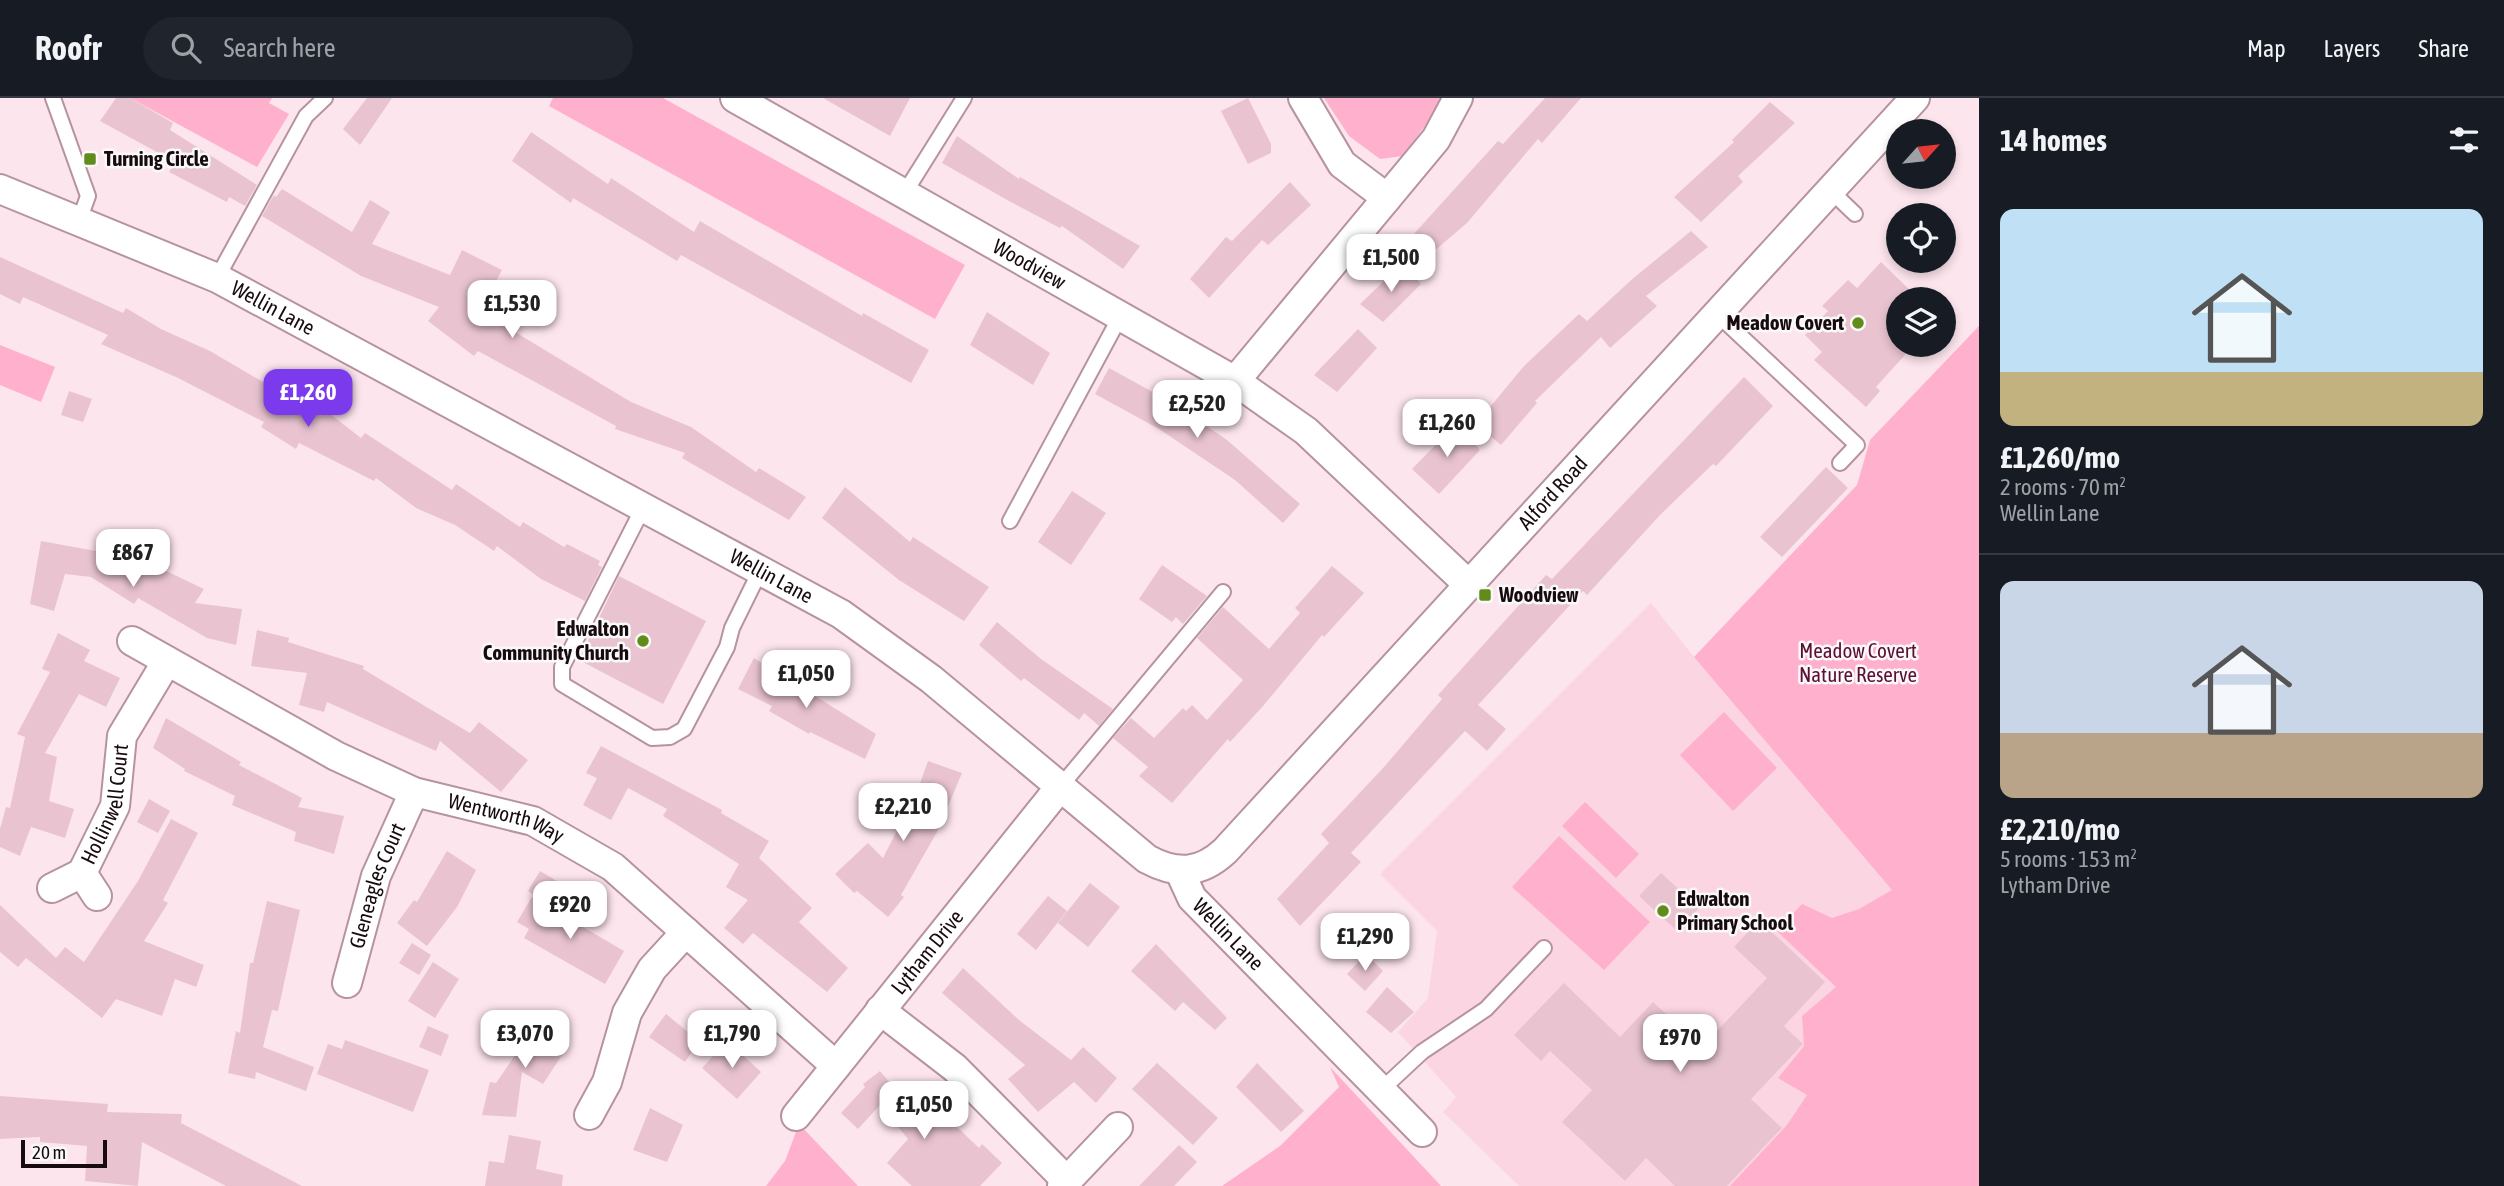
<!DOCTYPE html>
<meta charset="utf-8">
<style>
body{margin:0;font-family:"Asap Condensed",sans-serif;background:#20242c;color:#f1f3f6;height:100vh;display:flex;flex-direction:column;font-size:26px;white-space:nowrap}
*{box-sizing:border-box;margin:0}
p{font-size:23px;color:#9ea1a6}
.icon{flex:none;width:38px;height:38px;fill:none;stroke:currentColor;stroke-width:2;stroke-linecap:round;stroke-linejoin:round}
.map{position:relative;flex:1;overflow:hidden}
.drawer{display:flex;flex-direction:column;background:#171b24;width:525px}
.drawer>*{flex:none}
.needle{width:46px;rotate:63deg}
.fabs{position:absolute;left:1886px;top:21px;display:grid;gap:14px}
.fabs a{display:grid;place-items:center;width:70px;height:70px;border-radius:50%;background:#171b24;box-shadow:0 4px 10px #0003;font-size:35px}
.scale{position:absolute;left:21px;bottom:18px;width:86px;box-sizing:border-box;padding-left:7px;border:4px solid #170b0f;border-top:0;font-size:19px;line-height:24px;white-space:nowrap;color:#170b0f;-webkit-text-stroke:5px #f9f9f9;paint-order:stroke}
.price{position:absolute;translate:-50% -60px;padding:0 16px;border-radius:14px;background:#fff;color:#222;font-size:23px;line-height:46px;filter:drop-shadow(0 2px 4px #0008)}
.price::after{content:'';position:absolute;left:50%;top:42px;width:21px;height:16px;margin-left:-10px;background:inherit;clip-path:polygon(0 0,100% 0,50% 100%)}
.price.on{background:#7c3aed;color:#fff}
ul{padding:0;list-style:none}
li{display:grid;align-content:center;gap:14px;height:371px;padding:0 21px}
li+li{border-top:2px solid #363941}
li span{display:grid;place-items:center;height:217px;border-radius:14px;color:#555}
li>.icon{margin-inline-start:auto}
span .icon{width:126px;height:126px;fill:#fffc;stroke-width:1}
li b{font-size:30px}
h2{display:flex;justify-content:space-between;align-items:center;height:84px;padding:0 21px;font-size:30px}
header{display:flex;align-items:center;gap:42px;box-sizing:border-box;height:98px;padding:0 35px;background:#171b24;border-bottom:2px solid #363941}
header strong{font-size:33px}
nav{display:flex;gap:38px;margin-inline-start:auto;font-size:24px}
.search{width:490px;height:63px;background:#20242c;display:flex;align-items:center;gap:18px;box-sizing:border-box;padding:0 24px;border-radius:38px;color:#9ea1a6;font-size:26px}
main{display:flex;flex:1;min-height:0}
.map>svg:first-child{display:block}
.built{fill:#fbd6e2}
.green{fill:#ffb0cc}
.building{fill:#e9c4d0}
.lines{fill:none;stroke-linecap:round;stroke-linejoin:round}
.service-casing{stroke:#b6939e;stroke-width:18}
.minor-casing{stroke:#b6939e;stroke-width:32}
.service{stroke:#fff;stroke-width:14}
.minor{stroke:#fff;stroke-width:28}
.poi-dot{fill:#618c1b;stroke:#f9f9f9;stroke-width:2.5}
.labels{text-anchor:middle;stroke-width:5;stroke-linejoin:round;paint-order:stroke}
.poi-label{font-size:21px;font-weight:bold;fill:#170b0f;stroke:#f9f9f9;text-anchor:start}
.street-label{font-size:21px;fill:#170b0f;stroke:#f9f9f9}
.park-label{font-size:21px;fill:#5d0e35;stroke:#f9f9f9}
</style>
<header>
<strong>Roofr</strong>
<div class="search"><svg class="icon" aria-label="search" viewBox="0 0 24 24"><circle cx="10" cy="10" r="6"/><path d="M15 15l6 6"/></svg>Search here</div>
<nav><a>Map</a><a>Layers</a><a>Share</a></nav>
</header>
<main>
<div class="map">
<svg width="1979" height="1088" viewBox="0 0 1979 1088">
<rect width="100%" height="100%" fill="#fde5ed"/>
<polygon class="built" points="1651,505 1694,559 1979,893 1979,1088 1519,1088 1443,1014 1456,999 1398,934 1428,900 1437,833 1380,776"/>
<g class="green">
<polygon points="130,0 272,0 269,5 289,16 257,69"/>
<polygon points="553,0 663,0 965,167 935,221 549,8"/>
<polygon points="1324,0 1445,0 1403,58 1380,61 1349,38"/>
<polygon points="1979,228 1979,1088 1730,1088 1787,1027 1807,997 1778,980 1804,948 1802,918 1836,889 1777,833 1802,806 1832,820 1859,811 1892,792 1694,559 1857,387 1870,342"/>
<polygon points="0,247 55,269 41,304 0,287"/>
<polygon points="1724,614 1777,670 1733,713 1680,657"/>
<polygon points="1585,704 1639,756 1616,780 1562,728"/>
<polygon points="1559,738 1650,824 1604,872 1512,789"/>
<polygon points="1330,969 1441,1088 1222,1088 1280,1048 1339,989"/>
<polygon points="799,1026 858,1088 766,1088 785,1063"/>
</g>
<g class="building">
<polygon points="116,0 130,0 173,25 170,32 257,87 245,108 229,99 227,104 169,74 175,64 100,23"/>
<polygon points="367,0 392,0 360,47 343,31"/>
<polygon points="823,0 910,0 890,38"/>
<polygon points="1248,0 1271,46 1271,55 1248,66 1221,13"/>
<polygon points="1545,0 1581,0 1542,45 1538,41 1467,125 1427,159 1412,138 1498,43 1503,46"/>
<polygon points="1770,4 1795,25 1738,78 1743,84 1701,124 1674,99 1734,44 1732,42"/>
<polygon points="531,34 608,86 611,80 694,134 700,123 862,218 863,215 929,252 911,285 681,157 677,163 573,100 571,105 512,63"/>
<polygon points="957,38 1019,81 1020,79 1140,148 1123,171 1062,128 1060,130 1009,103 942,65"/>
<polygon points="1290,84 1311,107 1268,147 1262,142 1209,200 1190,181 1226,139 1232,143"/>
<polygon points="282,91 352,134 370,102 390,114 372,146 450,177 462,152 502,172 480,213 631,304 691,329 756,374 759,370 806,399 789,422 682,360 685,355 615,331 616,328 478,253 474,258 428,223 439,209 361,178 262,118 274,97 276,99"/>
<polygon points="1691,133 1708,149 1646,198 1657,208 1610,250 1601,239 1535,303 1537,305 1501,347 1476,326 1524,268 1579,216 1587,223 1630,183"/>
<polygon points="0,159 123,215 126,210 161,231 210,253 321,318 325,312 361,340 365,335 452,392 456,386 520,429 523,424 564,449 567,446 600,463 598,467 602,469 585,503 541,481 497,448 494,453 455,427 416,410 376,380 374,383 299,345 296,351 261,329 264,324 178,280 101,246 108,237 23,199 20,206 0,196"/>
<polygon points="1881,164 1919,201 1899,201 1899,247 1912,249 1876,289 1880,293 1866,309 1814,262 1822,254 1805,237 1828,213 1822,208 1848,182 1857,190"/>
<polygon points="1402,166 1421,186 1383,224 1360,206"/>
<polygon points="987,214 1050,255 1033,287 970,247"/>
<polygon points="1358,231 1377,250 1337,294 1314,277"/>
<polygon points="1109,270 1171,304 1227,342 1300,406 1283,425 1235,382 1159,331 1095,296"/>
<polygon points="1744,279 1773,308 1716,368 1713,366 1660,417 1587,497 1583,493 1478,607 1506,631 1487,653 1465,633 1351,755 1361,764 1300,828 1277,801 1329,745 1321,736 1384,669 1442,601 1438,597 1546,477 1552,481"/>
<polygon points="69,293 92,301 83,324 61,317"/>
<polygon points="1457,325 1480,352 1439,396 1412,371"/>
<polygon points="1826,369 1848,390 1782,459 1760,439"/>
<polygon points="845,389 910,444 913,439 989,489 964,523 899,482 822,420"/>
<polygon points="1072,393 1106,415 1071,467 1038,444"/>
<polygon points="41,443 107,455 108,453 157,476 160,470 204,491 195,505 242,511 236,547 207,540 138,500 134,506 91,479 65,476 54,513 30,506"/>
<polygon points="1162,467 1207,498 1183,526 1176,519 1172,524 1139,501"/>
<polygon points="1332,468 1364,495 1324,539 1322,537 1264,607 1230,644 1228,641 1172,705 1139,678 1148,669 1113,640 1131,620 1154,640 1183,610 1186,613 1192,607 1207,622 1243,582 1197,540 1223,509 1269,551 1300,515 1295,510"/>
<polygon points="619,478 706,523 663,606 579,562"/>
<polygon points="997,524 1041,561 1113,611 1099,628 1084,615 1079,622 1024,580 1021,583 979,547"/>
<polygon points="257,532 289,540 288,544 364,568 363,571 470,635 479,624 528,662 501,694 440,643 436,653 327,604 324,614 299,607 307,575 251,568"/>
<polygon points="58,535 90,552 84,563 120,580 106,609 79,596 45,655 57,659 49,703 74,711 65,740 31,729 20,758 0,749 0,731 6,709 10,710 25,639 17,636 50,574 42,571"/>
<polygon points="754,560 876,636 865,661 810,634 809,636 769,613 772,608 738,591"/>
<polygon points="166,620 241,664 239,667 302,700 298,709 344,718 334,756 294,743 296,734 232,707 235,698 184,673 185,671 153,650"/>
<polygon points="601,648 722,712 721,715 769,743 759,760 812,810 799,824 848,870 827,894 753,835 743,846 724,830 748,802 726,789 739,766 663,718 667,711 628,690 611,722 583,707 597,680 586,675"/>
<polygon points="928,663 962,675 937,734 901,797 904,799 888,819 857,793 854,795 835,776 868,745 883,760 918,691"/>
<polygon points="149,701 170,713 158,735 137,724"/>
<polygon points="171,721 198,735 163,802 168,805 144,843 204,867 196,889 175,881 162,918 116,901 102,920 26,860 18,869 0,854 0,807 56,860 65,849 84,864 138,783"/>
<polygon points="447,753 476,772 457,809 427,848 397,825 414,802 417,804"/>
<polygon points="540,773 562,786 550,807 528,793"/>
<polygon points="1661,775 1699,810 1677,833 1639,798"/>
<polygon points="1090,785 1120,809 1088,849 1058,825"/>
<polygon points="1048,798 1067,813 1036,852 1017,836"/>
<polygon points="532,799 624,853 605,886 524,840 529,831 517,824"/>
<polygon points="267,803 300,812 278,913 272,912 263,949 314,969 306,993 256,974 255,981 228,975 236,933 240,935 250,865 253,865"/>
<polygon points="1759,822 1825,884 1784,928 1803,946 1751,1001 1782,1030 1727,1088 1675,1088 1646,1060 1625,1083 1562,1024 1592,992 1550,953 1541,963 1514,937 1564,885 1620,939 1653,904 1702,949 1767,880 1734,849"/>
<polygon points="412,845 431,857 419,877 399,865"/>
<polygon points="1156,846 1227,920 1215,932 1183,904 1175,913 1131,873"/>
<polygon points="1366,856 1383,873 1365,893 1347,876"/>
<polygon points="433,864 459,881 435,920 408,903"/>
<polygon points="963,870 1019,922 1071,962 1083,949 1117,980 1096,1005 1074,984 1038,1014 1008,981 1025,967 942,895"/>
<polygon points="1387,889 1414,914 1391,935 1366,914"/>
<polygon points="666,916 699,943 685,964 649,939"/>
<polygon points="540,921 570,945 543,986 522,974 516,1019 482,1017 490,984 496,985"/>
<polygon points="428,928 449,937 441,958 419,949"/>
<polygon points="345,942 429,972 413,1014 317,976 328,946 342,951"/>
<polygon points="727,943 761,974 737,1001 702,970"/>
<polygon points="1157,965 1218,1020 1193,1047 1132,991"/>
<polygon points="1257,965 1304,1013 1281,1034 1236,989"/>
<polygon points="880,973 921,1022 935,1008 979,1050 982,1046 1002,1065 980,1088 912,1088 887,1065 908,1041 880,1007 858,1031 841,1015 865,989 863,986"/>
<polygon points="0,998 108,1006 107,1014 182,1016 181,1025 302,1088 226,1088 142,1044 138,1088 85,1083 87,1048 40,1044 40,1039 0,1041"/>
<polygon points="650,1010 683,1027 667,1064 633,1052"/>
<polygon points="509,1037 541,1043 536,1071 563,1077 562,1088 485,1088 489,1063 504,1065"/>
<polygon points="1179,1047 1197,1064 1174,1088 1139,1088"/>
</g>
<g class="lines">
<g class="service-casing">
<g id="service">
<polyline points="53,0 88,98 79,123"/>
<polyline points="1830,92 1855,116"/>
<polyline points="904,96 964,0"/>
<polyline points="217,180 306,18 325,0"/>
<polyline points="1717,216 1857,347 1840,365"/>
<polyline points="643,410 562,569 562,586 652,640 670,639 684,631 727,549 732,530 760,473"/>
<polyline points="1010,423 1121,217"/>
<polyline points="1060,689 1223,494"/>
<polyline points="1379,994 1422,954 1486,911 1544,850"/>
</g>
</g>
<g class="minor-casing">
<g id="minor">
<path id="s1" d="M735,0L1235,283L1306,333L1469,487"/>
<polyline points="1303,0 1342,66 1387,100"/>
<path id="s2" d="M0,91L217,180L841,516L931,581L1147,761C1177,777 1200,776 1225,753L1915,0"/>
<polyline points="1235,283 1436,41 1458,0"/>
<path id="s3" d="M132,543L336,658L414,694L533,723L613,769L836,968"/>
<path id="s4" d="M1180,774L1192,800L1422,1034"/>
<path id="s5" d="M82,775L115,708L122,638L167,563"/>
<polyline points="52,790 82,775 97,798"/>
<path id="s6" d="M347,885L376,778L414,694"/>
<polyline points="880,912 955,970 1067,1083"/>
<polyline points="589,1017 607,984 627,915 652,871 686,834"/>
<path id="s7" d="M796,1018L1060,689"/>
<polyline points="1062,1088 1118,1029"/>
</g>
</g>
<use href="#service" class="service"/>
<use href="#minor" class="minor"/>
</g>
<g class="poi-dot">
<rect x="83" y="54" width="14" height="14" rx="3.5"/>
<circle cx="1858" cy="225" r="7"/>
<rect x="1478" y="490" width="14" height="14" rx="3.5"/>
<circle cx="643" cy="543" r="7"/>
<circle cx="1663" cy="813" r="7"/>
</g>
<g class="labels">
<g class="poi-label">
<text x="104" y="68">Turning Circle</text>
<text x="1844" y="232" text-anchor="end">Meadow Covert</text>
<text x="1499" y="504">Woodview</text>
<text x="629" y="538" text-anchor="end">Edwalton<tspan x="629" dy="24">Community Church</tspan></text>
<text x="1677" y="808">Edwalton<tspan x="1677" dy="24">Primary School</tspan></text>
</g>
<g class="street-label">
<text dy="7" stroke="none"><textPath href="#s1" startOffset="338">Woodview</textPath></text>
<text dy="7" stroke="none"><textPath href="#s2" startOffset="298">Wellin Lane</textPath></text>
<text dy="7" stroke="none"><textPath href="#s2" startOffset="1906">Alford Road</textPath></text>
<text dy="7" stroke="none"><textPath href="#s2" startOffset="864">Wellin Lane</textPath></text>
<text dy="7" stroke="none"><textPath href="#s5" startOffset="74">Hollinwell Court</textPath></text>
<text dy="7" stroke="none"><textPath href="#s3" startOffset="416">Wentworth Way</textPath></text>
<text dy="7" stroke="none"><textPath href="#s6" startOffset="102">Gleneagles Court</textPath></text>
<text dy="7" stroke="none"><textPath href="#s4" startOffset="80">Wellin Lane</textPath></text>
<text dy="7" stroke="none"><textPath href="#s7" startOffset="210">Lytham Drive</textPath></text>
</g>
<g class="park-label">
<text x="1858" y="560">Meadow Covert<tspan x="1858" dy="24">Nature Reserve</tspan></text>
</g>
</g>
</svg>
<div class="fabs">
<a><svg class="needle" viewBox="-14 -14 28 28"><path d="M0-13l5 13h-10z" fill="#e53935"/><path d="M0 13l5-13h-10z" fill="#9ea1a6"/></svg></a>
<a><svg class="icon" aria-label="locate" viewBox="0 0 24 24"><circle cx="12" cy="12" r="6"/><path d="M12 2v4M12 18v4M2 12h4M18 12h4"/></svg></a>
<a><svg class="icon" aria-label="layers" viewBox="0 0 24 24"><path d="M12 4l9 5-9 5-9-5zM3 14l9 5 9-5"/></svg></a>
</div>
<div class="scale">20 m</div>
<b class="price" style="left:1391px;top:196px">£1,500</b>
<b class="price" style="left:512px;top:242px">£1,530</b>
<b class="price on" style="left:308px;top:331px">£1,260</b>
<b class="price" style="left:1197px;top:342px">£2,520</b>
<b class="price" style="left:1447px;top:361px">£1,260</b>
<b class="price" style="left:133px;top:491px">£867</b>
<b class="price" style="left:806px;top:612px">£1,050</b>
<b class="price" style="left:903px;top:745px">£2,210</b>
<b class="price" style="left:570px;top:843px">£920</b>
<b class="price" style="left:1365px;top:875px">£1,290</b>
<b class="price" style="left:525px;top:972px">£3,070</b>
<b class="price" style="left:732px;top:972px">£1,790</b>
<b class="price" style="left:1680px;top:976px">£970</b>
<b class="price" style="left:924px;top:1043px">£1,050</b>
</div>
<section class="drawer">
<h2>14 homes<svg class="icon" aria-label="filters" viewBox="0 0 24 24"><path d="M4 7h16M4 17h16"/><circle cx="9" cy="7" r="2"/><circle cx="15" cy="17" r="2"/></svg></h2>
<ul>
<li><span style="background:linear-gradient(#bfe0f5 75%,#c2b280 0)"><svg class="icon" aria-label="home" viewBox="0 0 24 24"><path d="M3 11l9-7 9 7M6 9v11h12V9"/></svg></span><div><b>£1,260/mo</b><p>2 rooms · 70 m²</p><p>Wellin Lane</p></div></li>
<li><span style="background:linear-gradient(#c9d6e8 70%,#b9a48a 0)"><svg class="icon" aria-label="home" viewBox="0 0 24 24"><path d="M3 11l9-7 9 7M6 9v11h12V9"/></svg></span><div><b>£2,210/mo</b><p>5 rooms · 153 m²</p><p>Lytham Drive</p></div></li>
</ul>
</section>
</main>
